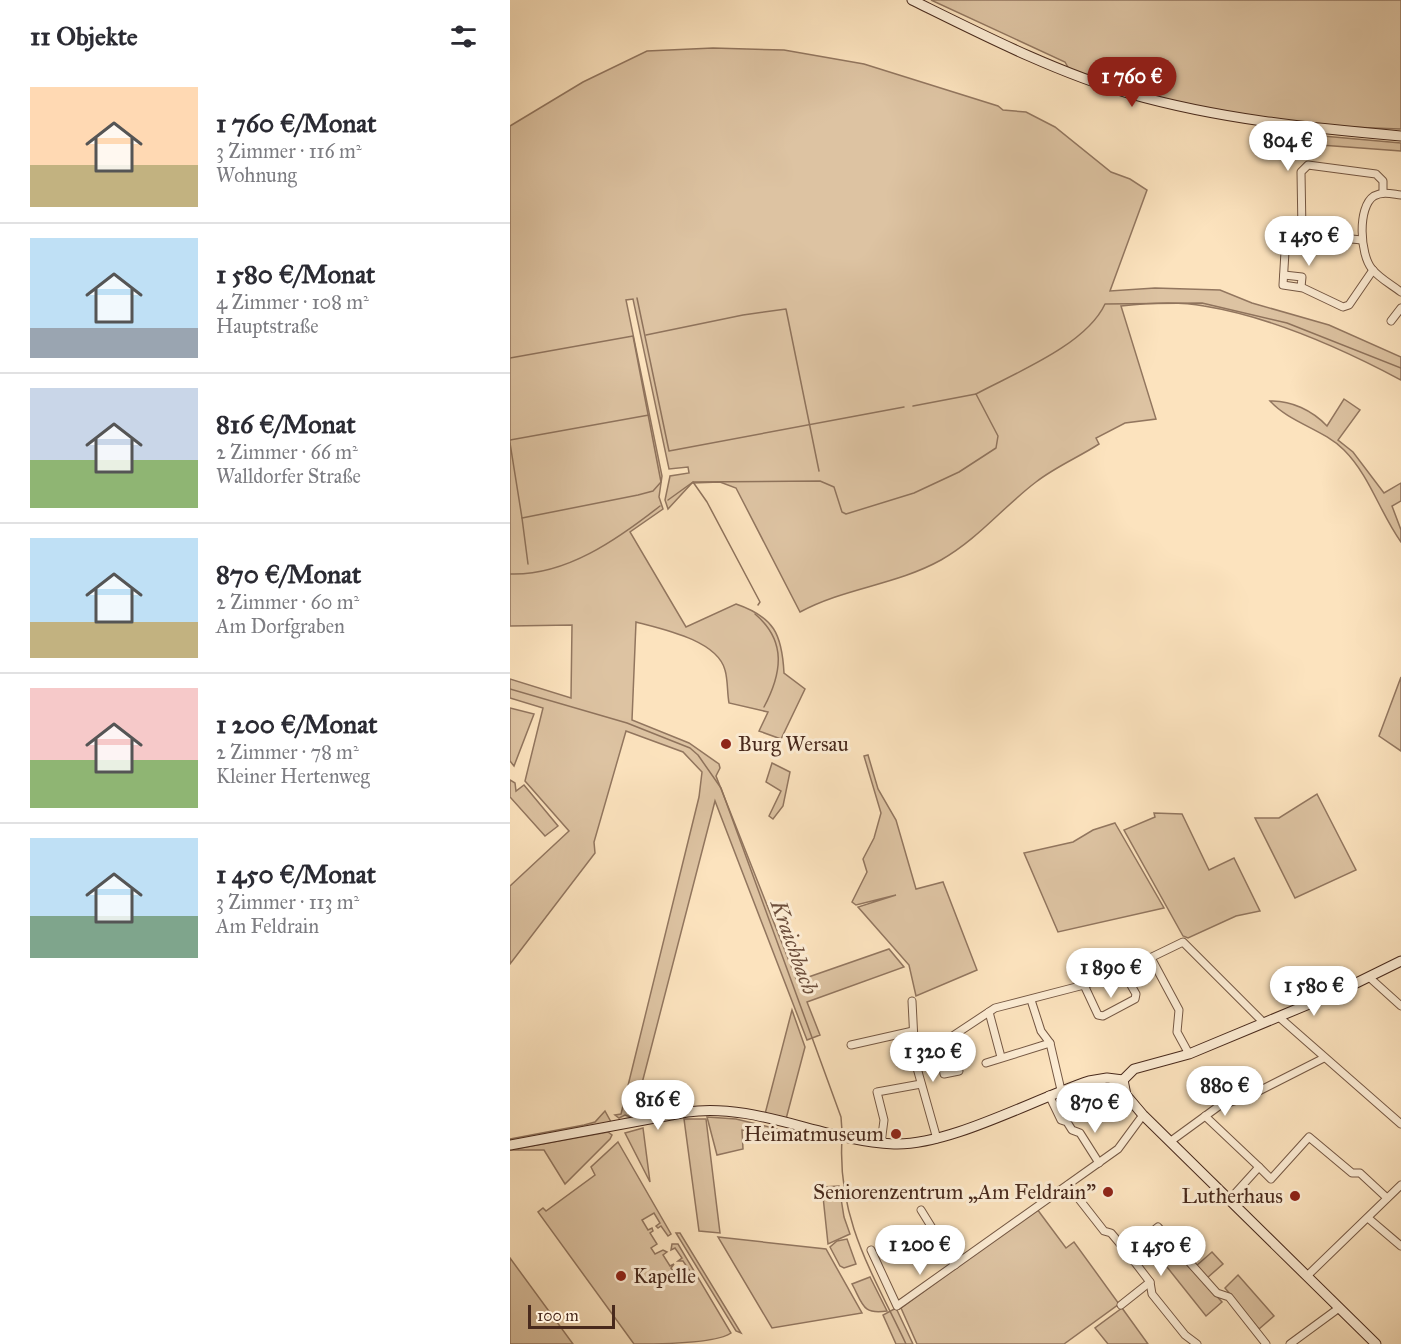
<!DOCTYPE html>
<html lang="de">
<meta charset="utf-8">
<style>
body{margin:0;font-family:"IM FELL Great Primer",serif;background:#f7f7f7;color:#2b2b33;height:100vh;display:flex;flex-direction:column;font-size:22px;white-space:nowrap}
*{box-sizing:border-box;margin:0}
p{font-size:20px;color:#7c7c81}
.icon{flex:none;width:33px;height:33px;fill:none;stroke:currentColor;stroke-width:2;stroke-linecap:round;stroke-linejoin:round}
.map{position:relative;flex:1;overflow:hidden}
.panel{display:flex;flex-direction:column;background:#fff;width:510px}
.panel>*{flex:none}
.scale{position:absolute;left:18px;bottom:15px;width:87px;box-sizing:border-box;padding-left:6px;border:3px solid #48291c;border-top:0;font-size:16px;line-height:21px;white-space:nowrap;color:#48291c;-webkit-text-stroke:4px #fdedd5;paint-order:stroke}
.price{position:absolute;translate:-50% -51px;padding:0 14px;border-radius:21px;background:#fff;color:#222;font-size:20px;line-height:39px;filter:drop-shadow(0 2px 3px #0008)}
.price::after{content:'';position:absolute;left:50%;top:36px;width:18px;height:14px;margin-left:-9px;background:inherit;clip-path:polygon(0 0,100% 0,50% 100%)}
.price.current{background:#8f2418;color:#fff}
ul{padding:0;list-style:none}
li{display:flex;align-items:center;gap:18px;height:150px;padding:0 30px}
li+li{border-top:2px solid #e1e1e2}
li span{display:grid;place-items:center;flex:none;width:168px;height:120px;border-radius:0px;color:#555}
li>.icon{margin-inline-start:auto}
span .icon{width:72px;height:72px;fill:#fffc;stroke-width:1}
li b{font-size:26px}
h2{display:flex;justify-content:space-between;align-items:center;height:72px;padding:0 30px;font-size:26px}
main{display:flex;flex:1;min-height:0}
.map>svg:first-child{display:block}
.green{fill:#ddc3a2;stroke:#92765f;stroke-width:1.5}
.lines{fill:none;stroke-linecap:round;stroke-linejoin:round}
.stream{stroke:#8f735c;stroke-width:1.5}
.street-casing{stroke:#755844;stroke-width:9}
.secondary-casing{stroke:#48291c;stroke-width:11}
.street{stroke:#fdedd5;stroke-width:7}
.secondary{stroke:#fdedd5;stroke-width:9}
.poi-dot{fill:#8f2418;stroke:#fdedd5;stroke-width:2}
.labels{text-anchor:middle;stroke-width:6;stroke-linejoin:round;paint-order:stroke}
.poi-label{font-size:21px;fill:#48291c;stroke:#fdedd5;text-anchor:end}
.water-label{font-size:22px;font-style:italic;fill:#6c4e3c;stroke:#fdedd5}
</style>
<main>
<section class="panel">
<h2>11 Objekte<svg class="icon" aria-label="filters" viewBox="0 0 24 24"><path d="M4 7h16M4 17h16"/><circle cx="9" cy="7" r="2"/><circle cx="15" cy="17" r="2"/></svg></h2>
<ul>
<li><span style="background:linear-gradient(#ffd9b3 65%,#c2b280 0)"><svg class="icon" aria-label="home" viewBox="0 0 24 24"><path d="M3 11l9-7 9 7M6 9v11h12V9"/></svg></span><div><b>1 760 €/Monat</b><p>3 Zimmer · 116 m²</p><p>Wohnung</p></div></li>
<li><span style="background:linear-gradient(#bfe0f5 75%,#9aa5b1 0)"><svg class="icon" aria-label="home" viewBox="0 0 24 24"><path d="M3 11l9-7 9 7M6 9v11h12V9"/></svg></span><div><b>1 580 €/Monat</b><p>4 Zimmer · 108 m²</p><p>Hauptstraße</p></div></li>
<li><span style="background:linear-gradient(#c9d6e8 60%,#8fb573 0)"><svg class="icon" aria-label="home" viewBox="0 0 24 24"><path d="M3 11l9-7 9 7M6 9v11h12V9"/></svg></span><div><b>816 €/Monat</b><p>2 Zimmer · 66 m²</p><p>Walldorfer Straße</p></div></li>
<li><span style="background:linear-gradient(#bfe0f5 70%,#c2b280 0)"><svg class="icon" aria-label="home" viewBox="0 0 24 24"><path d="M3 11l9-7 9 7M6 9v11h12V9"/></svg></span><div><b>870 €/Monat</b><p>2 Zimmer · 60 m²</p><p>Am Dorfgraben</p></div></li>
<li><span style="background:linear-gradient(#f6c9c9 60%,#8fb573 0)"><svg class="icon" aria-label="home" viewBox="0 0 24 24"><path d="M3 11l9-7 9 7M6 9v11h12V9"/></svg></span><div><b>1 200 €/Monat</b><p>2 Zimmer · 78 m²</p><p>Kleiner Hertenweg</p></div></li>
<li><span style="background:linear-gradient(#bfe0f5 65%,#7fa58c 0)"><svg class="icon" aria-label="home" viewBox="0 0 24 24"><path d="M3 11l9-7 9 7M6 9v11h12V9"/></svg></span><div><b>1 450 €/Monat</b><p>3 Zimmer · 113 m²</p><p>Am Feldrain</p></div></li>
</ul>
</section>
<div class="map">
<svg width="891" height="1344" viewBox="0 0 891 1344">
<rect width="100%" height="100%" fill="#fce3be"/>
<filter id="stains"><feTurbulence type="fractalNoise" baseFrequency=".00333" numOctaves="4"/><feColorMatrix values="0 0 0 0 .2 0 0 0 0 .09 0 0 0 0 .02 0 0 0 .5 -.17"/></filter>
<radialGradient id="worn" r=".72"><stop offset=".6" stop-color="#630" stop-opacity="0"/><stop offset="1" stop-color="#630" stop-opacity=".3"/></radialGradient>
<g class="green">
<path d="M421,0H891V129C835,127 778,125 722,115C666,106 612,87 559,69L555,62Z"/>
<path d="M203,48L274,50L354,64L488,106L493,110L516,112L545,127L601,172L620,179L637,190L600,291L645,288L710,290L742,303L819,325L891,357V380C831,348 762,317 694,306C669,301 637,303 611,306L646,419L615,423L586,438L589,444C569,457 545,467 526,482C493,507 468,539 431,560C386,585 334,588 290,612L226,488L210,482L182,483L158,509L155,500L160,476L179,473L178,467L159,469L123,299L116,300L152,476L149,497L153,509L120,532L176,627L226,604C264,617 272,634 274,673L295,689L271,739L249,731L258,712L219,703C217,692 218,680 215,670C207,640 152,629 126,622L122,720L179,743L209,764L210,768L206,776L287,981L379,949L394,967L297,1002L310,1035L297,1040L205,801L123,1118L115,1115L109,1118L105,1115L111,1114L189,797L192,772L173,752L116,731L84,842L85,853L0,964V886L59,831L15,781L33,708L0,698V679L61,698L62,625L0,626V126L73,82L137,51Z"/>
<polygon points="758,131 891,143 891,151 757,141"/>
<path d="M834,399L850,410L828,440L843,452L874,493L891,483V501L882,506L891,530V542C870,513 860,476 834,450C813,429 780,423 760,401C781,400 803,411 817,426Z"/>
<polygon points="891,677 891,751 869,736"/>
<polygon points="0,708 24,714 4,766 0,761"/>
<polygon points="358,755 368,789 386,820 406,889 433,882 467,970 406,996 399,965 348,907 386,895 346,905 342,902 357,872 353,859 364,838 371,813 354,756"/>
<polygon points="262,763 280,772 273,806 263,819 259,816 271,791 256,782"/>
<polygon points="0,780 5,783 6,791 14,785 48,826 35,836 0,797"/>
<polygon points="807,794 846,870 785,898 745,818 769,818"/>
<polygon points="644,813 672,814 699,870 724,858 750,911 726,916 678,938 673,936 614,830 645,817"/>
<polygon points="605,823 654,908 548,932 514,853 563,842 583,830"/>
<polygon points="282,1010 295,1047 276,1119 255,1114"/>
<polygon points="95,1111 101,1122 0,1141 0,1139 74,1125 85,1122"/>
<polygon points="197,1117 226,1119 293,1135 288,1138 232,1130 233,1149 207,1155"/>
<polygon points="174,1119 196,1119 210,1233 189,1231"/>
<polygon points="133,1128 140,1182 115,1133"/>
<polygon points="98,1132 102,1135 100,1139 55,1184 34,1150 0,1150"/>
<path d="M108,1142L161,1234L158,1236L151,1226L148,1228L146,1226L150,1223L144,1213L132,1220L138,1230L142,1228L143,1231L140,1233L147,1244L141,1248L145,1254L153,1250L157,1252L153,1255L160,1266L164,1264L161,1268L168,1279L180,1271L173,1261H168L172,1258L165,1248L161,1250L162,1244H168L221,1333C206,1344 148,1344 124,1344L28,1212L33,1208L36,1211L85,1175L81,1167Z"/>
<polygon points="329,1186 334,1217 340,1234 318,1244 312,1187"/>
<polygon points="527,1209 556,1248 564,1242 609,1304 554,1344 407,1344 391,1308"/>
<polygon points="166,1233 170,1233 231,1333 226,1331"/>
<polygon points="644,1233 648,1233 656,1242 644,1253 635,1240"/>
<polygon points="208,1237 316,1249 352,1313 262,1328"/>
<polygon points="337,1239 346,1264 334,1268 330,1266 320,1247 327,1241"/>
<polygon points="666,1252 712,1302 696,1316 653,1262"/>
<polygon points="702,1252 713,1264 697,1278 686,1266"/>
<polygon points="0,1258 63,1344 0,1344"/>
<polygon points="728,1275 764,1316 749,1329 715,1288"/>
<path d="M360,1277L377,1311C352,1315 353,1304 342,1284Z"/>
<polygon points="386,1308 403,1344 386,1344 373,1315"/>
<polygon points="612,1308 638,1344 598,1344 585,1328"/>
</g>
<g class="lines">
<g class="stream">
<polyline points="127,298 159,451 394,407"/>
<polyline points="136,335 233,315 276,309 309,471"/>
<polyline points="0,358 123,336 151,482 143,491 128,495 12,518 0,443"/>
<path d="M466,394C505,373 576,345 595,304L692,303L777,323L891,368"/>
<polyline points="0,440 139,415"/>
<polyline points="183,482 310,481 324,487 332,512 336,514 404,493 449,472 486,448 488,436 466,394 403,406"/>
<polyline points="158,500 183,482 197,502 250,602 248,605"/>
<polyline points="12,518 18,564"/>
<path d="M0,574C56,576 108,539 150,506"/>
<path d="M245,614C277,641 272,673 254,707"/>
<polyline points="0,689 117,723 180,748 188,755 211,788 331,1117 332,1131"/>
<path d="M332,1139C327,1219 363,1274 396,1344"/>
</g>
<g class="street-casing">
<g id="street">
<path d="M891,195C882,194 873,191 864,196C847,207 850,255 862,269C869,278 882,285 891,292"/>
<polyline points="790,229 776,235 773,285 793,288 833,307 839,305 863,270"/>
<polyline points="852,240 800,235 792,232 791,172 798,165 866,174 873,181 873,193"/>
<polyline points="774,275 792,277 791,287"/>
<polyline points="881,321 891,308"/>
<polyline points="641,958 669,1010 667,1032 679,1054"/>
<polyline points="860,978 891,1006"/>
<polyline points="574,985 588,1015 593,1016 625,999 626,994 613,971"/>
<polyline points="521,1000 531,1031 540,1043 551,1090"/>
<polyline points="402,1001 405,1061 427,1139"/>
<polyline points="479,1012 491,1057"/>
<polyline points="769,1017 891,1124"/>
<polyline points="341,1045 403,1031"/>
<polyline points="429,1046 434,1074 449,1071"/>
<polyline points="405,1061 485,1008 574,985 613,971 673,942 754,1023"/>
<polyline points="476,1063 540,1043"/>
<polyline points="539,1095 551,1120 557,1122 562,1130 570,1133 589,1163"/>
<polyline points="695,1116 749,1167 720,1199"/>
<polyline points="661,1141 709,1106 739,1096 814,1058"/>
<polyline points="371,1143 374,1120 367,1092 411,1084"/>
<polyline points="749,1167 761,1179 799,1137 842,1173 850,1173 877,1198"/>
<polyline points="558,1185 594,1231 601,1233 617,1252 640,1282 642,1294 675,1335 687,1344"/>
<polyline points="411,1210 445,1265"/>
<polyline points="858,1218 891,1246"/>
<polyline points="361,1250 387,1306 608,1149 633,1115"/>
<polyline points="617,1252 648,1227 707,1293 719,1297 756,1344"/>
<polyline points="797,1276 891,1185"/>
<polyline points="611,1305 640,1282"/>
<polyline points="780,1344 829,1308"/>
</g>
</g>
<g class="secondary-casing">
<g id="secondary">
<path d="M402,0C473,35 545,72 621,94C709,119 799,128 891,136"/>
<polyline points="613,1080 616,1095 633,1115 866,1344"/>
<polyline points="613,1080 624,1069 679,1054 828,992 891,961"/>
<path d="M0,1145L177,1112C245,1102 313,1141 384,1144C439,1146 524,1099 579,1081L597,1078L613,1080"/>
</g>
</g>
<use href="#street" class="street"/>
<use href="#secondary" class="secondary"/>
</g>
<g class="poi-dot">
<circle cx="216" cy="744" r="6"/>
<circle cx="386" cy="1134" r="6"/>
<circle cx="598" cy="1192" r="6"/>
<circle cx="785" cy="1196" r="6"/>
<circle cx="111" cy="1276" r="6"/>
</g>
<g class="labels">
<g class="poi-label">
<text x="228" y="751" text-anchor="start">Burg Wersau</text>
<text x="374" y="1141">Heimatmuseum</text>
<text x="586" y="1199">Seniorenzentrum „Am Feldrain"</text>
<text x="773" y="1203">Lutherhaus</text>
<text x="123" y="1283" text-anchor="start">Kapelle</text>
</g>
<g class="water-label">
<text transform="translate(285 947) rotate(70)" y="8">Kraichbach</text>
</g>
</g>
<rect width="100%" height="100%" filter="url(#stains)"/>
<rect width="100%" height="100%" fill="url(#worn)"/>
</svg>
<div class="scale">100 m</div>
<b class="price current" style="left:622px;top:108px">1 760 €</b>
<b class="price" style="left:778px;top:172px">804 €</b>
<b class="price" style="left:799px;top:267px">1 450 €</b>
<b class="price" style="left:601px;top:999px">1 890 €</b>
<b class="price" style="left:804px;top:1017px">1 580 €</b>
<b class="price" style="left:423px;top:1083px">1 320 €</b>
<b class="price" style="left:715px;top:1117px">880 €</b>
<b class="price" style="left:148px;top:1131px">816 €</b>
<b class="price" style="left:585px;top:1134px">870 €</b>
<b class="price" style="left:410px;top:1276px">1 200 €</b>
<b class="price" style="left:651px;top:1277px">1 450 €</b>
</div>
</main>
